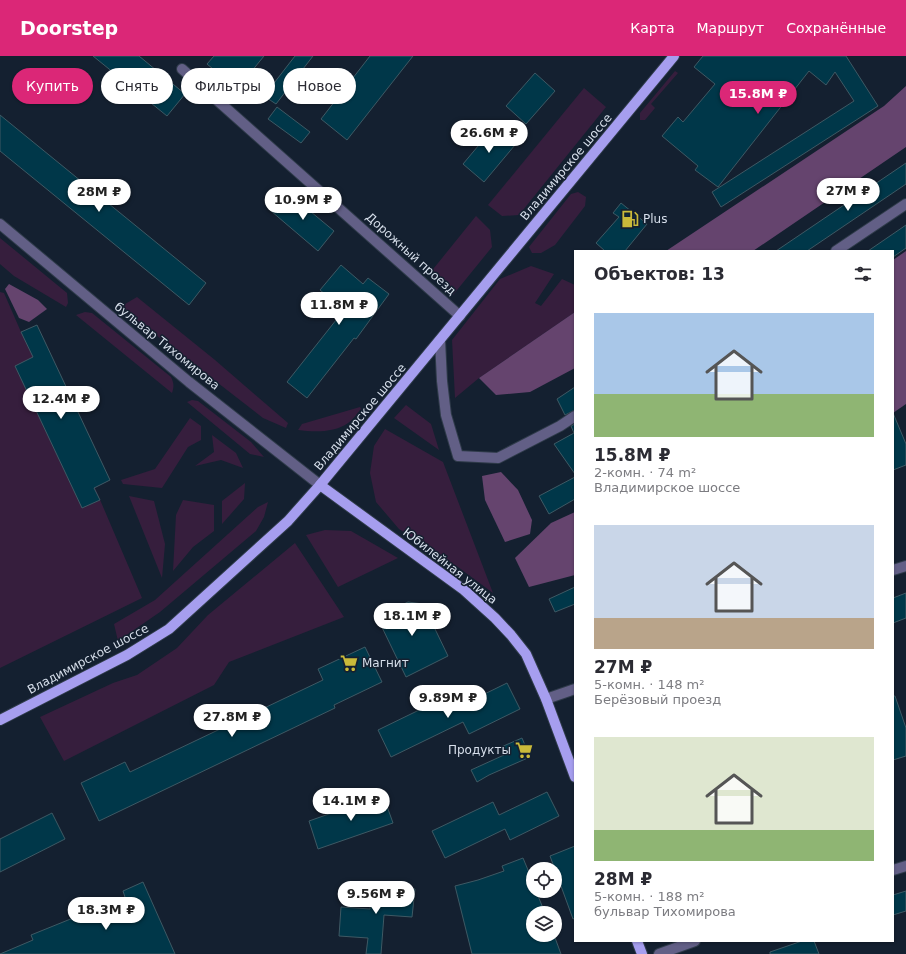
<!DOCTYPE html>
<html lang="ru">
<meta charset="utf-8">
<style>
body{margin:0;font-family:"DejaVu Sans",sans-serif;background:#f2f2f3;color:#2b2b33;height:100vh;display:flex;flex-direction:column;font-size:15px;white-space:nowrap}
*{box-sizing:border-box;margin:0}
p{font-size:13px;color:#7c7c81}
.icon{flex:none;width:22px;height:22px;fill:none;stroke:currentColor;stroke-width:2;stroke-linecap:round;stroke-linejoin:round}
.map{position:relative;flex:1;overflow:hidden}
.panel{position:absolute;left:574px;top:194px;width:320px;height:692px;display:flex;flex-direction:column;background:#fff;border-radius:0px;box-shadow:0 1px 3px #0004}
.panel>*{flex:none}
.guide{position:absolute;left:12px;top:12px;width:380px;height:36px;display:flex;gap:8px}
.buttons{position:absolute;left:526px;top:806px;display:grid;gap:8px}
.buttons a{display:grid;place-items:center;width:36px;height:36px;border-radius:50%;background:#fff;box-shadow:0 1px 3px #0004;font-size:20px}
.price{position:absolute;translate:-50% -34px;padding:0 9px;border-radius:14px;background:#fff;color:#222;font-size:13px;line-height:26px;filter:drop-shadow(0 1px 2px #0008)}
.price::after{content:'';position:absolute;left:50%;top:24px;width:12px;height:9px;margin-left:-6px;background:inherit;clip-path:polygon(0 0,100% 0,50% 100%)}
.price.active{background:#db2777;color:#fff}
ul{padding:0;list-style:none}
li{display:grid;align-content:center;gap:8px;height:212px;padding:0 20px}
li span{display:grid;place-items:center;height:124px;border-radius:0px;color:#555}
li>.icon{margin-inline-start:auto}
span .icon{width:72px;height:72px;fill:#fffc;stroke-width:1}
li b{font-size:17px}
h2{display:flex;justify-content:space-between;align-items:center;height:48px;padding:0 20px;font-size:17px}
.chip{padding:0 14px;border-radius:18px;background:#fff;box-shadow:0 1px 3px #0004;font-size:14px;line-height:36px}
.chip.active{background:#db2777;color:#fff}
header{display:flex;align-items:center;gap:24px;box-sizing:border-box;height:56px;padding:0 20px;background:#db2777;color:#fff}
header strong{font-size:19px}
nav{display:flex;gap:22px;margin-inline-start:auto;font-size:14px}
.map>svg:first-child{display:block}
.green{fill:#361e3d}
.forest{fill:#65446e}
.building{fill:#003749;stroke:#3e5964}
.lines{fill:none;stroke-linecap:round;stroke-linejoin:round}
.minor-casing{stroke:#2f3b4a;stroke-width:12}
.major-casing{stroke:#2f3b4a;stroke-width:12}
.minor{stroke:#625f86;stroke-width:10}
.major{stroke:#a69eef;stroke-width:10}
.labels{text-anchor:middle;stroke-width:3;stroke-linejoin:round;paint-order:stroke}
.street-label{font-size:12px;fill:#d7dfeb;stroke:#142030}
.poi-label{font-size:12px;fill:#d7dfeb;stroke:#142030;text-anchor:start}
</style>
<header>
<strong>Doorstep</strong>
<nav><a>Карта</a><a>Маршрут</a><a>Сохранённые</a></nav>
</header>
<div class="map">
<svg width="906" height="898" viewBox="0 0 906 898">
<rect width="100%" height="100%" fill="#142030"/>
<g class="green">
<polygon points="675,15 678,17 651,48 655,52 645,64 640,64 640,57"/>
<polygon points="584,32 606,51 519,159 502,160 488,149"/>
<polygon points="578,136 586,141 585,150 555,189 541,197 532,197 529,191 571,138"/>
<polygon points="476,160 490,174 492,191 453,239 430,217"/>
<polygon points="0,182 67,237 68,247 66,251 14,220 0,208"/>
<polygon points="531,210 554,218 535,247 541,250 562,223 575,229 575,256 479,322 455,342 452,284 500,223"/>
<polygon points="0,236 4,237 21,276 37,269 110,424 95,432 142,542 0,612"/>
<polygon points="137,241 215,304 288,367 286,372 263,362 120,251"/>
<path d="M85,256L92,257L171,321C174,327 174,331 172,337L76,259Z"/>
<polygon points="192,344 198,345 251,386 264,401 250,398 187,346"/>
<polygon points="406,349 431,368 439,394 394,362"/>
<path d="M360,351L361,353C357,357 353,364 348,367C334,377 314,376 298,374L302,368Z"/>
<polygon points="190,362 201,370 201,384 188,391 162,432 123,428 121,424 155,413"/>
<polygon points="385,373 443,406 493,537 458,511 399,473 376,446 370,417 374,390"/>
<polygon points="212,379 236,397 243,412 221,404 195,410 214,396"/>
<polygon points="245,427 244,443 222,468 222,445"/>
<polygon points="129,440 154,445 165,488 162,522"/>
<polygon points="183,444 214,449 214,475 193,491 173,515 176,459"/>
<polygon points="268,446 264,461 256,475 160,556 118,585 114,568 155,544 258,451"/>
<polygon points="325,474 351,475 398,502 338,531 306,479"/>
<polygon points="295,487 344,561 229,606 214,629 64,705 40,661 113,627 137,619 177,592 208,559"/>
</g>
<g class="forest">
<polygon points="906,30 906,91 753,195 666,195 884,50"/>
<polygon points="906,195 906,348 893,357 893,204"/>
<polygon points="9,228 38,244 47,253 29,266 19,262 5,233"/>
<polygon points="575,256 575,312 530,336 496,339 479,322"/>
<polygon points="501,416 518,434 532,464 530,478 505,486 485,444 482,420"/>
<polygon points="575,456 575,519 529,531 515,502 551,467"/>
</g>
<g class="building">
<polygon points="93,0 139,0 185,38 167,60"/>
<polygon points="214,0 264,0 247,21 252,25 242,37 207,8"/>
<polygon points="295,0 313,0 276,48 264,40"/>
<polygon points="370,0 413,0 347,84 321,63"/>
<polygon points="703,0 846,0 878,50 721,151 712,136 854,45 835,16 826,29 809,15 718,131 695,114 698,110 662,80 678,61 683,66 715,28 694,11"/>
<polygon points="535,17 555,35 526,68 506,50"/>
<polygon points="277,51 310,76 301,87 268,63"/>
<polygon points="0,59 206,227 189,249 0,95"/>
<polygon points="494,71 515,89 484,126 463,108"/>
<polygon points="906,107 906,128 807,195 776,195"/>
<polygon points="287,136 334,175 318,195 271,155"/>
<polygon points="621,147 647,168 625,195 605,195 596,187 619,161 613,157"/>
<polygon points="906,169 906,192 893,201 893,195 868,195"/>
<polygon points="341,209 363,228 368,222 389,238 356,283 354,282 307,342 287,326 344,254 320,234"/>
<polygon points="37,269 110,424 94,432 100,444 82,452 15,310 33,301 21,276"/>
<polygon points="575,331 575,354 565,359 557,343"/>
<polygon points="893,357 906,388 906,409 893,414"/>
<polygon points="575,368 575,418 554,388 574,377 571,370"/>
<polygon points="575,421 575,443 549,458 539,440"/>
<polygon points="575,531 575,548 555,556 549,543"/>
<polygon points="906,537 906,562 893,567 893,542"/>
<polygon points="408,546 423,548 448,600 406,621 377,561"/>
<polygon points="365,591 382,626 334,649 335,652 99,765 81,727 125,706 130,716 323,624 318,613"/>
<polygon points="507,627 520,653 469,678 463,666 391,701 378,674 450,639 456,652"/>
<polygon points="893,640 895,640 906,672 906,700 893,704"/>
<polygon points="522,682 530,701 489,719 477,726 471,714 504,699 501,691"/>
<polygon points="547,736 559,760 510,784 505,773 445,802 432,775 493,746 499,759"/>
<polygon points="383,739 393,767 318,793 309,765"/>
<polygon points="52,757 65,783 0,816 0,783"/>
<polygon points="575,790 575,862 573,863 550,800"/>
<polygon points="523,802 533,826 533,835 536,835 545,857 533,857 533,879 554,879 561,898 472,898 455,830 478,824 504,815 502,810"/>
<polygon points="143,826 175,898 0,898 33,884 31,879 125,841 123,835"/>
<polygon points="372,829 415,833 412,861 384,859 381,898 366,898 368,882 339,880 341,851 370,853"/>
<polygon points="906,835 906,855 893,859 893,839"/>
<polygon points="802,885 814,885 819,898 770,898 770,896"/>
</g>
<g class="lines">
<g class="minor-casing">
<g id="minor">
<polyline points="182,13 460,260"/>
<polyline points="0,168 189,326 320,429"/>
<polyline points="836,195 906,148"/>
<polyline points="440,284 442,325 446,359 458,400 498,402 560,370 575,360"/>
<polyline points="893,514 906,510"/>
<polyline points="546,643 575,633"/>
<polyline points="893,814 906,810"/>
<polyline points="659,898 695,885"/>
</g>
</g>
<g class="major-casing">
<g id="major">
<polyline points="320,429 464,534 495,562 511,579 526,598 546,643 575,721"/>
<polyline points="0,664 127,599 169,573 288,465 320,429 674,0"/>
<polyline points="637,885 642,898"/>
</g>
</g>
<use href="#minor" class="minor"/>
<use href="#major" class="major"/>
</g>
<defs>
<g id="fuel-bare" transform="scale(1.38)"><path d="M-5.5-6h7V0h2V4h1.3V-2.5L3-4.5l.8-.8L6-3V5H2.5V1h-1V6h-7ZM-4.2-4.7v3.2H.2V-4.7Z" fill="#caba3a" stroke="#142030" stroke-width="2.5" paint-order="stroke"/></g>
<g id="supermarket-bare" transform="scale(1.38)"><path d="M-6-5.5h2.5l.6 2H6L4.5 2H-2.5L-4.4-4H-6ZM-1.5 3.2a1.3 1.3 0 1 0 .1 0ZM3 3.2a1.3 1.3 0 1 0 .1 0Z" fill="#caba3a" stroke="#142030" stroke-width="2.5" paint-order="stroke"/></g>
</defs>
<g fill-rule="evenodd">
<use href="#fuel-bare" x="630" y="163"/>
<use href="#supermarket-bare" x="349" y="607"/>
<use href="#supermarket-bare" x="524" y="694"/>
</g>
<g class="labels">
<g class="street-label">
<text transform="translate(566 111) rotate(-50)" y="4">Владимирское шоссе</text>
<text transform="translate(411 198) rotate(42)" y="4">Дорожный проезд</text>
<text transform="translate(167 290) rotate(39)" y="4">бульвар Тихомирова</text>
<text transform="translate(360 361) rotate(-50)" y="4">Владимирское шоссе</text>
<text transform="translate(450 510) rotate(38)" y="4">Юбилейная улица</text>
<text transform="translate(88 603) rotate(-28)" y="4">Владимирское шоссе</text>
</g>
<g class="poi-label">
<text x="643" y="167">Plus</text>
<text x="362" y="611">Магнит</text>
<text x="511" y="698" text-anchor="end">Продукты</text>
</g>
</g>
</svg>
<div class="buttons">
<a><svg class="icon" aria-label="locate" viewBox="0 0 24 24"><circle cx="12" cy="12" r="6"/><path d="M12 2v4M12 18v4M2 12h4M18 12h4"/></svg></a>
<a><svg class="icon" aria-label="layers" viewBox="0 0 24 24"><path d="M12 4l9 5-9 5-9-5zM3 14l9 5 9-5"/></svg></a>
</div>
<b class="price active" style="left:758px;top:59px">15.8M ₽</b>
<b class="price" style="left:489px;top:98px">26.6M ₽</b>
<b class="price" style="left:848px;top:156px">27M ₽</b>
<b class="price" style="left:99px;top:157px">28M ₽</b>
<b class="price" style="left:303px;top:165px">10.9M ₽</b>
<b class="price" style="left:339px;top:270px">11.8M ₽</b>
<b class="price" style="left:61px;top:364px">12.4M ₽</b>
<b class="price" style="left:412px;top:581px">18.1M ₽</b>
<b class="price" style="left:448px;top:663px">9.89M ₽</b>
<b class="price" style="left:232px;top:682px">27.8M ₽</b>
<b class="price" style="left:351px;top:766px">14.1M ₽</b>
<b class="price" style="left:376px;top:859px">9.56M ₽</b>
<b class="price" style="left:106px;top:875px">18.3M ₽</b>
<div class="guide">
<a class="chip active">Купить</a>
<a class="chip">Снять</a>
<a class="chip">Фильтры</a>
<a class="chip">Новое</a>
</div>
<section class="panel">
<h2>Объектов: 13<svg class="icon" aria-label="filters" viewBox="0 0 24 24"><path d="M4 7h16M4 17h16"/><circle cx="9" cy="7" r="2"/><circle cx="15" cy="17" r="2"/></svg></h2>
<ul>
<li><span style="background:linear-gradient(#a9c7e8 65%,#8fb573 0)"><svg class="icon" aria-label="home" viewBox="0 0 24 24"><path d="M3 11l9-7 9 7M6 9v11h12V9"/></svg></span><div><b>15.8M ₽</b><p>2-комн. · 74 m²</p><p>Владимирское шоссе</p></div></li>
<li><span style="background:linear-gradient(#c9d6e8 75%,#b9a48a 0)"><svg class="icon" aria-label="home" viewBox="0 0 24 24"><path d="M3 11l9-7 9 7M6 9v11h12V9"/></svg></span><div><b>27M ₽</b><p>5-комн. · 148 m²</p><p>Берёзовый проезд</p></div></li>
<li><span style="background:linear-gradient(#dfe7d0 75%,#8fb573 0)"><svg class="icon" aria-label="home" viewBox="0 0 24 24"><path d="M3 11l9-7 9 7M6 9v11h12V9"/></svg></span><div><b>28M ₽</b><p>5-комн. · 188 m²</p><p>бульвар Тихомирова</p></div></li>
</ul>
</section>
</div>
